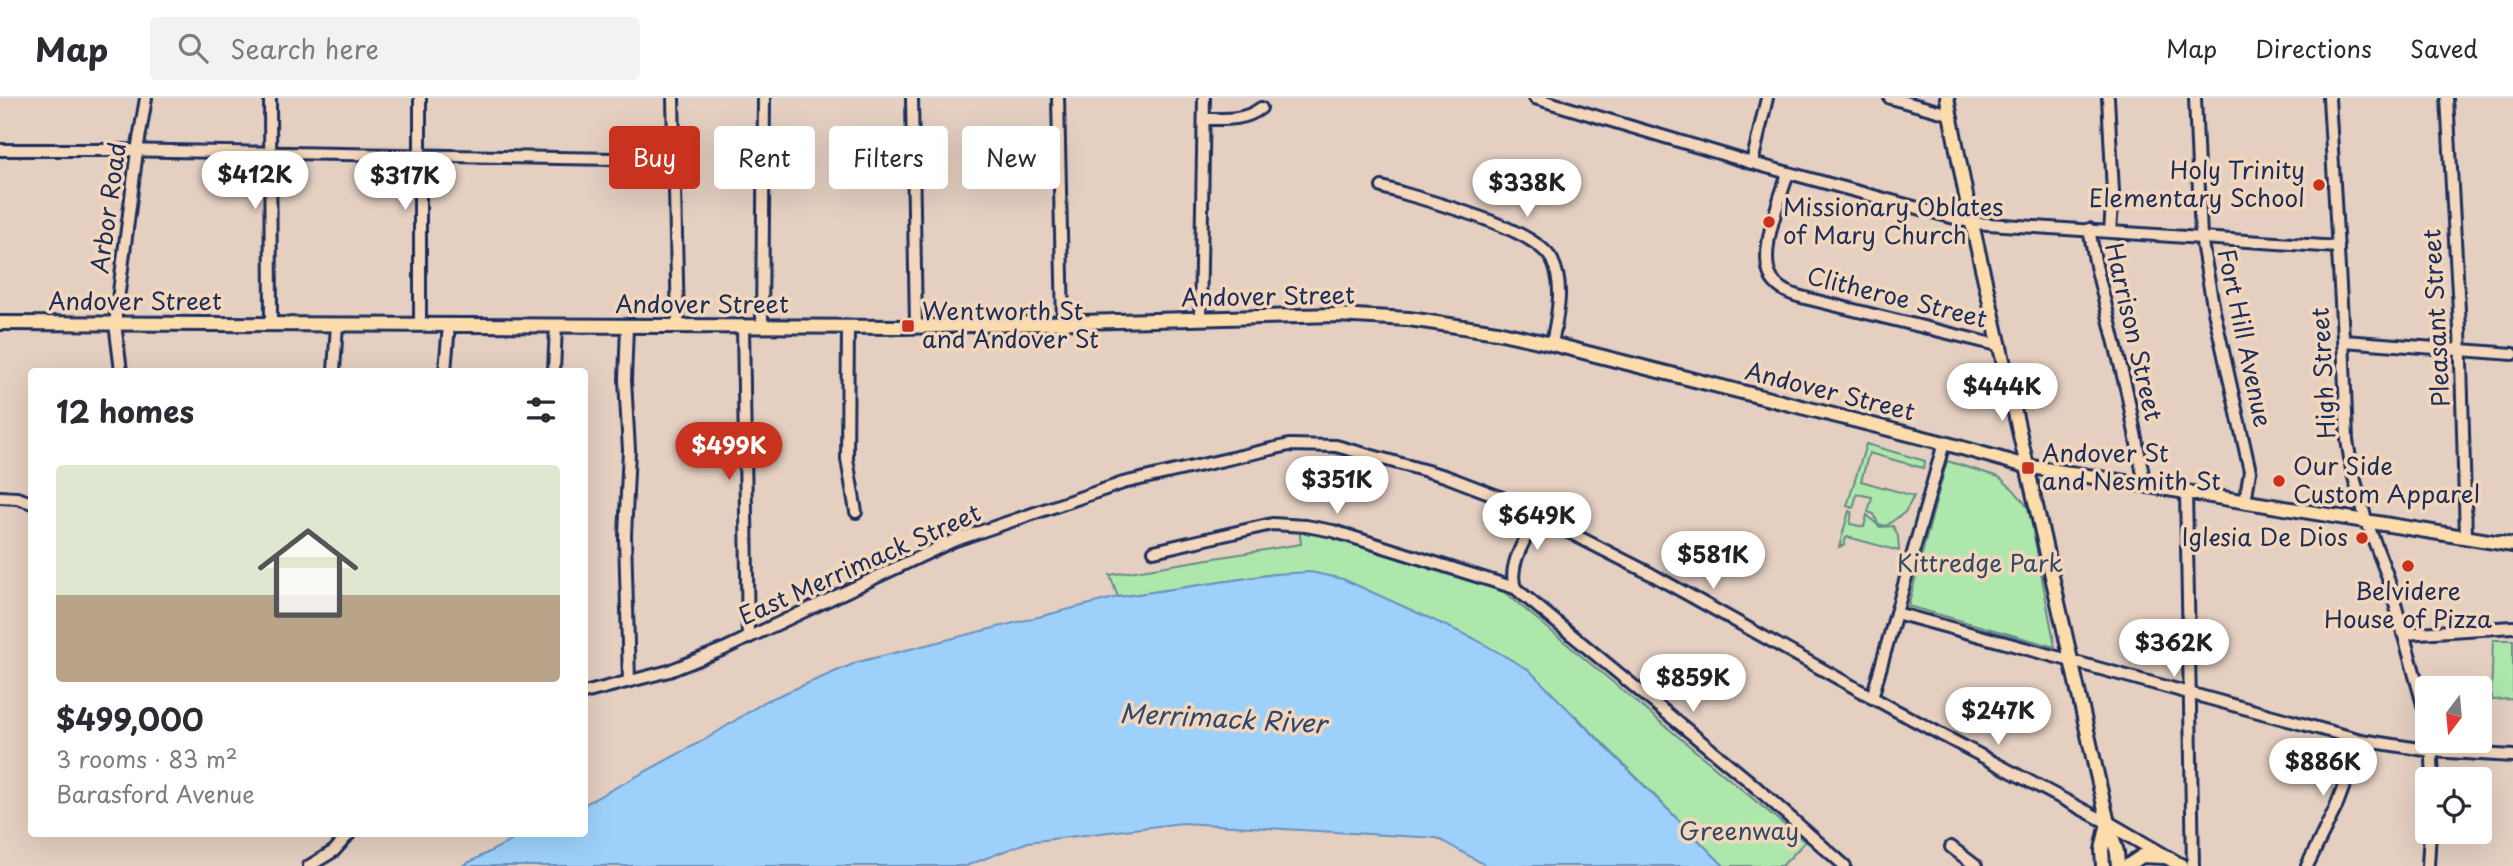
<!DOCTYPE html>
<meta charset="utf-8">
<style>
body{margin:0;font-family:"Playpen Sans",sans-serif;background:#f2f2f3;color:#2b2b33;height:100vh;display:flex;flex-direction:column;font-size:26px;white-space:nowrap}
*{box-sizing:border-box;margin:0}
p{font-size:23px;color:#7c7c81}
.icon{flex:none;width:38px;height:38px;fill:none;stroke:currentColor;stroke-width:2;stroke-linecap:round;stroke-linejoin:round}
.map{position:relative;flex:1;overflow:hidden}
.panel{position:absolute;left:28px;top:270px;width:560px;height:469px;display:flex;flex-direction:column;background:#fff;border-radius:7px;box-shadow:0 7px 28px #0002}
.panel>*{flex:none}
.hud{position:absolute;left:609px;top:28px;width:665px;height:63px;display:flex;gap:14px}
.needle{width:46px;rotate:196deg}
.controls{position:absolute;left:2415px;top:578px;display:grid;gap:14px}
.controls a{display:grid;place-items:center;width:77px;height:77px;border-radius:7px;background:#fff;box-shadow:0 7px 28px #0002;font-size:35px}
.price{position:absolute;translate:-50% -60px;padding:0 16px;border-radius:24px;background:#fff;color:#222;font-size:23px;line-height:46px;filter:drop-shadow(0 2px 4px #0008)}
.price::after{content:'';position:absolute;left:50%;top:42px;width:21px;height:16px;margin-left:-10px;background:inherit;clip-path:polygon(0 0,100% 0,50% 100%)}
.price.current{background:#c8321e;color:#fff}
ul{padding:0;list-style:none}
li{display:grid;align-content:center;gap:14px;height:371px;padding:0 28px}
li span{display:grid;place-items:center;height:217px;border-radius:7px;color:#555}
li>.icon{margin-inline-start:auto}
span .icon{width:126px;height:126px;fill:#fffc;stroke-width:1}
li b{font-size:30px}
h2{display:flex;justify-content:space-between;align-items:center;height:84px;padding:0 28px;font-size:30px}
.chip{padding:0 24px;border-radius:7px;background:#fff;box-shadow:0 7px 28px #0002;font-size:24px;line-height:63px}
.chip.current{background:#c8321e;color:#fff}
header{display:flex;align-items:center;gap:42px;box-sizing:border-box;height:98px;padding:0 35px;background:#fff;border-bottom:2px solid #e1e1e2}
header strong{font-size:33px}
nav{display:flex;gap:38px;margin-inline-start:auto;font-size:24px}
.search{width:490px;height:63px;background:#f2f2f3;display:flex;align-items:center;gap:18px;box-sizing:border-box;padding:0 24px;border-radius:7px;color:#7c7c81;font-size:26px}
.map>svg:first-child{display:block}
.green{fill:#aee7ac;stroke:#648b85;stroke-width:2}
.water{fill:#9dd1fb;stroke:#6990bc;stroke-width:2}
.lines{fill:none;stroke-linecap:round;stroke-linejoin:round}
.minor-casing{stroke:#1b2f5e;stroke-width:16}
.major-casing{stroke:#1b2f5e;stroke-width:18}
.minor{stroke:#f4d7ba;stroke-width:10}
.major{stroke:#fddcac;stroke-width:12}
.poi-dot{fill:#c8321e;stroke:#f4d7ba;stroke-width:2.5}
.labels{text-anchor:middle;stroke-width:7;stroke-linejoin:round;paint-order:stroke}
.poi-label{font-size:24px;fill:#1b2f5e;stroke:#f4d7ba;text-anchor:start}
.street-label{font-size:24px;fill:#1b2f5e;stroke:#f4d7ba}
.park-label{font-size:24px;fill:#314b6a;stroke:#f4d7ba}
.water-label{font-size:26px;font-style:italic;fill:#2e4776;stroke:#f4d7ba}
</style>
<header>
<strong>Map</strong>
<div class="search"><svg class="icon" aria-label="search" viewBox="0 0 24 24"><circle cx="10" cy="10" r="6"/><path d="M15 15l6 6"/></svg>Search here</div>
<nav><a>Map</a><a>Directions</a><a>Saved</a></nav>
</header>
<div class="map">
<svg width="2513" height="768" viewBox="0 0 2513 768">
<rect width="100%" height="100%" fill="#e4cfc1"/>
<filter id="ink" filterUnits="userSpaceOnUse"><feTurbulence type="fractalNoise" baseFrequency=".0143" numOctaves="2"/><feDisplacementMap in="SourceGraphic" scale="14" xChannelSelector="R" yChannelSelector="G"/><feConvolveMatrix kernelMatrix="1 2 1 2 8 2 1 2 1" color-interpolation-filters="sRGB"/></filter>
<g filter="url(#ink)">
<g class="green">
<polygon points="1866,346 1925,363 1923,370 1869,355 1861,383 1914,398 1905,414 1886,428 1878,426 1874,416 1868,414 1872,399 1857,396 1853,410 1847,408"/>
<polygon points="1947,363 1999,379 2014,392 2029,411 2055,549 1908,508"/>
<polygon points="1849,413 1852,414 1850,426 1864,429 1867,417 1880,429 1893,428 1898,438 1899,453 1848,439 1846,440 1844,447 1839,449"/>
<polygon points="1299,429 1503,493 1805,744 1782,768 1724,768 1576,618 1275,476 1118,499 1110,477 1301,446"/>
<polygon points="2493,542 2513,542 2513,601 2491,602"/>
</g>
<polygon class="water" points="1310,474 1343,481 1473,540 1529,572 1724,768 1487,768 1437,740 1182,725 1028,744 966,768 462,768 526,735 584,735 585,706 706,641 766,603 858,564 1118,499 1275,476"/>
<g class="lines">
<g class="minor-casing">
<g id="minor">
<polyline points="270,0 271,225"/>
<polyline points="673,0 678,228"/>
<polyline points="912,0 916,228"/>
<polyline points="1058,0 1063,225"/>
<polyline points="1535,0 1752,65 1973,125 2338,149"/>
<polyline points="1890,0 1949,16"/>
<polyline points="2108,0 2113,94 2110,133"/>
<polyline points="2195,0 2201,139 2214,213 2250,373 2245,404"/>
<polyline points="2329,0 2343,239 2347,342 2352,372 2366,422 2387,477 2427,621"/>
<polyline points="2447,0 2460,230 2466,438"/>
<path d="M1204,21C1225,21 1244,23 1261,10"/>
<polyline points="0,52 117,52 674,62"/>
<polyline points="1752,65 1767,0"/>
<path d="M1788,75C1780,102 1754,163 1775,185C1784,195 1797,198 1809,201L2001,248"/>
<path d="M1382,89C1420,101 1534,128 1552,162C1565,188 1557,218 1552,246"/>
<polyline points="2089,131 2096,168 2127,294 2145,387"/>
<polyline points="1200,221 1204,0"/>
<polyline points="420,227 420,0"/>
<polyline points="627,228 625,282 629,352 625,438 629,583"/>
<polyline points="743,228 748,540"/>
<polyline points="762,228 764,0"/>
<polyline points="848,228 847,361 856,414"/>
<polyline points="2344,243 2513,256"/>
<polyline points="121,273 115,225 137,53 146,0"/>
<polyline points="334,273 337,226"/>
<polyline points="445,273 449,227"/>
<polyline points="554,273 556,228"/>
<polyline points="2186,394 2193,768"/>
<polyline points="0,399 17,400 32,405"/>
<path d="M1537,418C1527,439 1507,466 1515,490L1749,683L1845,768"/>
<polyline points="1154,453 1272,426 1306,428 1333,433 1515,490"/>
<polyline points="1896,515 2361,642 2432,653 2513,658"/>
<polyline points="2403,536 2513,529"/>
<polyline points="584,595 669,573 724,551 953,443 1123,385 1289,347 1336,348 1445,378 1500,399 1651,476 1895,612 2108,725"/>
<polyline points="1872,600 1944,345"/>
<polyline points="2431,642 2433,681"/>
<polyline points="1951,749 1976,768"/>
<polyline points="309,768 334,753 350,735"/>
<polyline points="2307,768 2336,709 2361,642"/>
<polyline points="2428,768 2430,733"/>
</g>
</g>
<g class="major-casing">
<g id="major">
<polyline points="1947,0 1968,108 2108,725 2117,754 2118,768"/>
<polyline points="0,225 903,229 1336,217 1409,221 1497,234 1552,246 1944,345 2026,368 2513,447"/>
<polyline points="2108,725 2182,768"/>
<polyline points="2103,768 2102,752 2107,729"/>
<polyline points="2127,768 2142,758 2163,759"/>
</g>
</g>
<use href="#minor" class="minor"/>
<use href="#major" class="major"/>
</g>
</g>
<g class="poi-dot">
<circle cx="2319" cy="87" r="7"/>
<circle cx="1769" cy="124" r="7"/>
<rect x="901" y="221" width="14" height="14" rx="3.5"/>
<rect x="2021" y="363" width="14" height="14" rx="3.5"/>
<circle cx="2279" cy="383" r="7"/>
<circle cx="2362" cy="440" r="7"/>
<circle cx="2408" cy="468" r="7"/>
</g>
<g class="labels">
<g class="poi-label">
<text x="2305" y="81" text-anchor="end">Holy Trinity<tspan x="2305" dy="28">Elementary School</tspan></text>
<text x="1783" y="118">Missionary Oblates<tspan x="1783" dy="28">of Mary Church</tspan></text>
<text x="922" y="222">Wentworth St<tspan x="922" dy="28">and Andover St</tspan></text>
<text x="2042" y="364">Andover St<tspan x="2042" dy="28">and Nesmith St</tspan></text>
<text x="2293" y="377">Our Side<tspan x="2293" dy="28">Custom Apparel</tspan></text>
<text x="2348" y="448" text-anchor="end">Iglesia De Dios</text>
<text x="2408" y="502" text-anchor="middle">Belvidere<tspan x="2408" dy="28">House of Pizza</tspan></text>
</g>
<g class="street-label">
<text transform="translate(109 110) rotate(-82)" y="8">Arbor Road</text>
<text transform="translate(1268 199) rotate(-1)" y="8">Andover Street</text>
<text transform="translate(1897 200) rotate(14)" y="8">Clitheroe Street</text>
<text x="135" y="212">Andover Street</text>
<text x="702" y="215">Andover Street</text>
<text transform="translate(2437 220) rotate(-93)" y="8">Pleasant Street</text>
<text transform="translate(2133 234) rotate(77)" y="8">Harrison Street</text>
<text transform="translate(2244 240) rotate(78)" y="8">Fort Hill Avenue</text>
<text transform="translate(2324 275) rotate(-93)" y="8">High Street</text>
<text transform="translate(1830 294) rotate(14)" y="8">Andover Street</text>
<text transform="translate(860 467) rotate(-24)" y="8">East Merrimack Street</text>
</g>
<g class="park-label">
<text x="1980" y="474">Kittredge Park</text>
<text x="1739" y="742">Greenway</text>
</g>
<g class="water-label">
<text transform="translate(1223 621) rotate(3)" y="9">Merrimack River</text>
</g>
</g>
</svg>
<div class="controls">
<a><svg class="needle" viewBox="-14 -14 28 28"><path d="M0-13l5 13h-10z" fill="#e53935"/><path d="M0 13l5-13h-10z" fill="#7c7c81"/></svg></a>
<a><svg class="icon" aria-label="locate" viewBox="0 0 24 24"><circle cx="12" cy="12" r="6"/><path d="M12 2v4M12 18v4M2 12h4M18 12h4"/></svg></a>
</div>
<b class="price" style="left:255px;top:113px">$412K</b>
<b class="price" style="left:405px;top:114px">$317K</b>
<b class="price" style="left:1527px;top:121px">$338K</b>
<b class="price" style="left:2002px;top:325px">$444K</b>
<b class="price current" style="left:729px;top:384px">$499K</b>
<b class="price" style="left:1337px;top:418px">$351K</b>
<b class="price" style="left:1537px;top:454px">$649K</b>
<b class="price" style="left:1713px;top:493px">$581K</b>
<b class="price" style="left:2174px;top:581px">$362K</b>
<b class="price" style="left:1693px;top:616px">$859K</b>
<b class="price" style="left:1998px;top:649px">$247K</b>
<b class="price" style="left:2323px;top:700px">$886K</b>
<div class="hud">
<a class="chip current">Buy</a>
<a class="chip">Rent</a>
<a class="chip">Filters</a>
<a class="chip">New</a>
</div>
<section class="panel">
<h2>12 homes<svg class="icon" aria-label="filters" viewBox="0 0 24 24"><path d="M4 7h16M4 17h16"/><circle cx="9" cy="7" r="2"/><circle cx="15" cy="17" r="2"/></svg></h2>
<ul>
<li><span style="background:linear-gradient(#dfe7d0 60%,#b9a48a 0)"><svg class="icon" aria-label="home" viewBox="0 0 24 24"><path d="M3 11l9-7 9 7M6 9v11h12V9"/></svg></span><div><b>$499,000</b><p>3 rooms · 83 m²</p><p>Barasford Avenue</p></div></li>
</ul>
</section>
</div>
